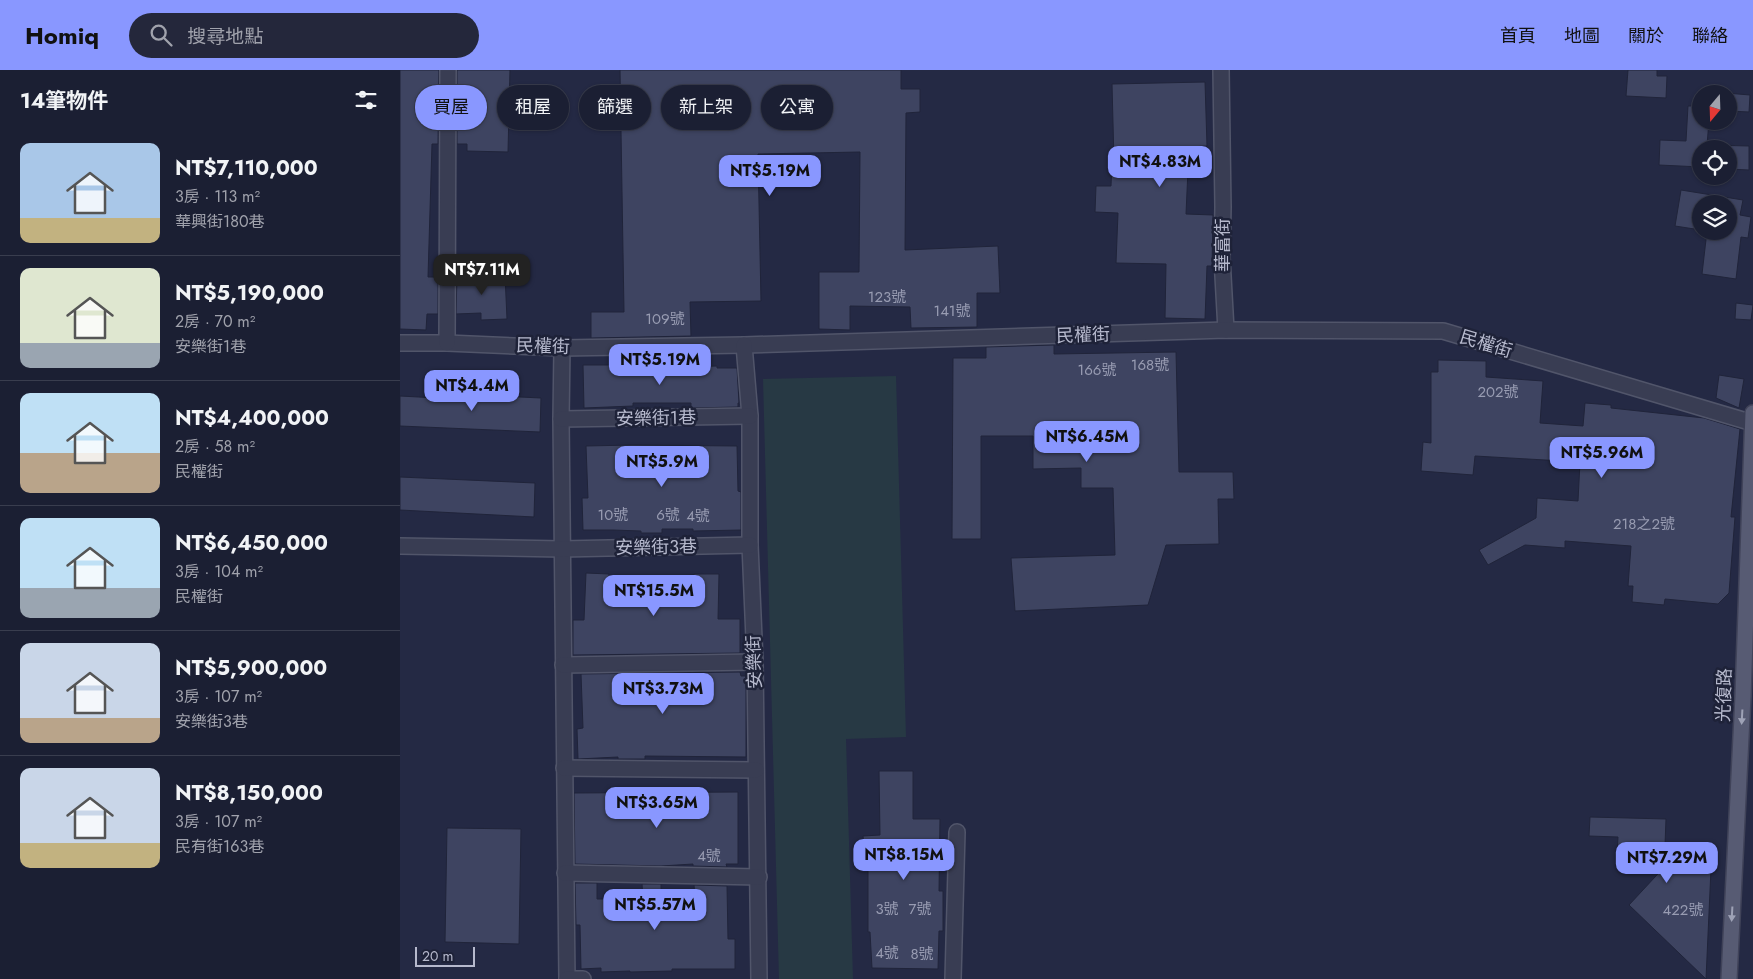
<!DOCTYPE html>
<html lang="zh-TW">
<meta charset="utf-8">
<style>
body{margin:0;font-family:Jost,"Noto Sans TC",sans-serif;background:#24273b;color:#f1f3f6;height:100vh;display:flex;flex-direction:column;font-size:19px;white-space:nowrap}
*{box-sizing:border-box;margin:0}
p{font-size:16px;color:#a0a2ac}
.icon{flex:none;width:28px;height:28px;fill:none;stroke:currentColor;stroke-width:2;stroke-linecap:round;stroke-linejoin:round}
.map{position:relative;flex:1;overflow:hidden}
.side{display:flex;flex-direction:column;background:#1b1f33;width:400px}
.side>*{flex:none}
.top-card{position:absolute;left:15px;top:15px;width:475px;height:45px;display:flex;gap:10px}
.needle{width:32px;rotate:199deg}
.fabs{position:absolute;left:1292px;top:15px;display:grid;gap:10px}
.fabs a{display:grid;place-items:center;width:45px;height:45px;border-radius:50%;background:#1b1f33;box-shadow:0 1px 4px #0004,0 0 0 1px #393d4e;font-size:25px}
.scale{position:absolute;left:15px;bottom:12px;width:60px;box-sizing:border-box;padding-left:5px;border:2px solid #b6b9cd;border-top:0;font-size:14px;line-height:18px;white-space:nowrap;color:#b6b9cd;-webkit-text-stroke:4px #1e2238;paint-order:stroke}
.price{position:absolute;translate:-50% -42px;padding:0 11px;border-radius:10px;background:#8997ff;color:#111;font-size:16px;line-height:32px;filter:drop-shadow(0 1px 2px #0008)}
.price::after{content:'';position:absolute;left:50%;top:30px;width:15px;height:11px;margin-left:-8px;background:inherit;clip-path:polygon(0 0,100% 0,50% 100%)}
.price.current{background:#222;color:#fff}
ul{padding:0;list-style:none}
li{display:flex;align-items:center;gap:15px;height:125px;padding:0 20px}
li+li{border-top:1px solid #393d4e}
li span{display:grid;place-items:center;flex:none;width:140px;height:100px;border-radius:10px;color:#555}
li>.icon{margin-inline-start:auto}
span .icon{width:60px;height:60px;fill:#fffc;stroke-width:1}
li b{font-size:21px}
h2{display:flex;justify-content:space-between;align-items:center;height:60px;padding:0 20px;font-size:21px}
.tag{padding:0 18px;border-radius:22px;background:#1b1f33;box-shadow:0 1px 4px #0004,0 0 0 1px #393d4e;font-size:18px;line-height:45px}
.tag.current{background:#8997ff;color:#111}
header{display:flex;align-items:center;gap:30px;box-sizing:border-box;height:70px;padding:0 25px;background:#8997ff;color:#111}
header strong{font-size:24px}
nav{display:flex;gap:28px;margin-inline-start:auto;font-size:18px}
.search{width:350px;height:45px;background:#24273b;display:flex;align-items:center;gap:12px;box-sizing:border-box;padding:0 18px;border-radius:28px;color:#a0a2ac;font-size:19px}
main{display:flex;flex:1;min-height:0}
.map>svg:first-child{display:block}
.green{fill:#273944}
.building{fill:#3e4461;stroke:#20243a}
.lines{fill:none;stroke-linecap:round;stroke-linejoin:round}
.street-casing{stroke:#51556a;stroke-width:18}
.primary-casing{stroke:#404359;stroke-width:18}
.street{stroke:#393d53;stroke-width:15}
.primary{stroke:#575b73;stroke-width:15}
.oneway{fill:#9ea2b6}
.labels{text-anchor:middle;stroke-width:5;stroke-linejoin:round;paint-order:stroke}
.number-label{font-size:15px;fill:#989cb2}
.street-label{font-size:18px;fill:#b6b9cd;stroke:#1e2238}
</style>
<header>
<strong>Homiq</strong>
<div class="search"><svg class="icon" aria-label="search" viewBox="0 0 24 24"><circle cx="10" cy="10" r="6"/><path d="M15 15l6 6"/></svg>搜尋地點</div>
<nav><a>首頁</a><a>地圖</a><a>關於</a><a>聯絡</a></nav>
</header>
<main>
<section class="side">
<h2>14筆物件<svg class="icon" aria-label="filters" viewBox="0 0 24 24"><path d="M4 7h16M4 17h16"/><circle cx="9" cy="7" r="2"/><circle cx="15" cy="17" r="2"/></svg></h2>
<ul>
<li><span style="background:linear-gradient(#a9c7e8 75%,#c2b280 0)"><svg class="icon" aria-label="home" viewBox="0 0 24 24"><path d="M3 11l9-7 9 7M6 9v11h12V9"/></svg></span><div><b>NT$7,110,000</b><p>3房 · 113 m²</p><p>華興街180巷</p></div></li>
<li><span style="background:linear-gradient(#dfe7d0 75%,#9aa5b1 0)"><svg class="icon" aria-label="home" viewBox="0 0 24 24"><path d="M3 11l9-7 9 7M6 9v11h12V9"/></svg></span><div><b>NT$5,190,000</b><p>2房 · 70 m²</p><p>安樂街1巷</p></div></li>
<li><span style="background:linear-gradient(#bfe0f5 60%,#b9a48a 0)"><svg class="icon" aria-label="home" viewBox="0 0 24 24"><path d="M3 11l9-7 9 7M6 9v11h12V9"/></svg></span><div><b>NT$4,400,000</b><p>2房 · 58 m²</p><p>民權街</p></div></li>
<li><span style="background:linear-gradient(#bfe0f5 70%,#9aa5b1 0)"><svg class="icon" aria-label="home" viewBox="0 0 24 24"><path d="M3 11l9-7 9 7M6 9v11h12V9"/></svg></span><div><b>NT$6,450,000</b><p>3房 · 104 m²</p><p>民權街</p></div></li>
<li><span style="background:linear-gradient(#c9d6e8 75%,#b9a48a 0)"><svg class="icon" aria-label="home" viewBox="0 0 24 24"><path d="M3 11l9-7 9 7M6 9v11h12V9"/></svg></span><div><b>NT$5,900,000</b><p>3房 · 107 m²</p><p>安樂街3巷</p></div></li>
<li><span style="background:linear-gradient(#c9d6e8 75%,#c2b280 0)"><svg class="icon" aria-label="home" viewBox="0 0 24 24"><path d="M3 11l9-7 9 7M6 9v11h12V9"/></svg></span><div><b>NT$8,150,000</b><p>3房 · 107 m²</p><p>民有街163巷</p></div></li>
</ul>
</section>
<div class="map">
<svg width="1353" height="909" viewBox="0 0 1353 909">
<rect width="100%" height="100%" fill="#242944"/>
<polygon class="green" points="496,306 506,667 446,669 453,909 379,909 363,309"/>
<g class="building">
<polygon points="0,0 39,0 38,74 32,74 28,207 38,207 38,244 27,244 26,260 0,259"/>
<polygon points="57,0 110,0 108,82 67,81 67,74 57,74"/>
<polygon points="220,0 501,0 501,19 520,19 520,42 506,43 505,180 598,176 600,223 577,223 577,257 511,258 510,237 450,236 450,260 419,259 419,202 459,202 460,82 358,84 361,231 290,232 291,266 191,268 191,242 224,242"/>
<polygon points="1228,0 1257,0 1257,6 1267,6 1266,28 1226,26"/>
<polygon points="805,12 807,76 789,77 786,144 813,145 812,196 807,196 805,249 765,248 766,194 716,193 718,143 695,142 696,116 711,116 712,92 714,92 712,14"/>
<polygon points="1326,23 1350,25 1349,42 1329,41 1329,24"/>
<polygon points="1288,36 1301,36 1301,51 1309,51 1307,75 1349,76 1349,100 1329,99 1329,79 1301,79 1301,97 1259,95 1260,70 1286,71"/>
<polygon points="1281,120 1343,130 1340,145 1351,147 1348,168 1341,167 1336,209 1302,204 1307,161 1329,161 1329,134 1301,134 1301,160 1275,156"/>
<polygon points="105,205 107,249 81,250 81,243 56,244 57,206"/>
<polygon points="1336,233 1353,235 1351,250 1335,249"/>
<polygon points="654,275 654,284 776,282 779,402 833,402 834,429 818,429 819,474 766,475 748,535 615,541 611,488 715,485 713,418 681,418 681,398 633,399 633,366 581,366 581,469 552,469 553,288 586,288 586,277"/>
<polygon points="1038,290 1086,291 1086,307 1143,311 1140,353 1183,356 1185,333 1211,335 1211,338 1304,348 1340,359 1331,447 1335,447 1329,523 1318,534 1265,529 1264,535 1232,532 1233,516 1228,516 1231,476 1165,471 1165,478 1125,475 1088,495 1079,480 1136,448 1137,428 1178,431 1180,392 1075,386 1073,405 1021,401 1023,372 1031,373 1031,302 1038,302"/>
<polygon points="183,295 232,295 232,298 317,296 317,298 337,298 339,333 338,333 338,337 291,338 291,333 233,333 233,336 184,338"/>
<polygon points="1319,305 1344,309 1339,338 1316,328"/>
<polygon points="38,323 141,328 140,362 0,356 0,326 37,328"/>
<polygon points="232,375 337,376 338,421 341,422 341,460 293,461 293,459 262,459 262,463 241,463 241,461 213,460 183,460 182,428 188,428 186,376"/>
<polygon points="0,407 135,413 134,447 0,440"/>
<polygon points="186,503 209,504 209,506 262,507 294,505 294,504 319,504 318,549 340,549 340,583 173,585 173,550 184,550"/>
<polygon points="340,602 341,606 346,606 346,687 245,686 245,689 218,689 218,687 178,689 177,659 183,658 181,604"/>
<polygon points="479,701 513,701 513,749 540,749 539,821 543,821 543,861 539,861 538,899 472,898 470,862 468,862 468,798 466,798 463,766 480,765"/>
<polygon points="338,722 338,794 326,794 327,797 293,796 293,794 261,796 175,794 174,723"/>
<polygon points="1190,747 1266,749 1265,775 1312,777 1306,909 1229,835 1268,793 1222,790 1223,784 1217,784 1218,767 1189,766"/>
<polygon points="47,758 121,759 119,874 45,872"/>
<polygon points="175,813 197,813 197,829 243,829 242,814 261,814 261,828 295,827 294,815 327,816 328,869 335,869 335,899 272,899 272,901 230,902 230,901 201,902 201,898 181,899 180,855 176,855"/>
</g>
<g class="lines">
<g class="street-casing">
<g id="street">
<polyline points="821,0 823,137 822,188 826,260"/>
<polyline points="0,273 47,273 162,278 344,275 826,260 1043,261 1353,353"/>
<polyline points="47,273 48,0"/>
<polyline points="344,275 350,346 350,475 355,592 359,909"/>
<polyline points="162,278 161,349 167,909"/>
<polyline points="161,349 350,346"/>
<polyline points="0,476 162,479 350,475"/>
<polyline points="163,595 355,592"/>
<polyline points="164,698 356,700"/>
<polyline points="165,803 359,807"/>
<polyline points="167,909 183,909"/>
<polyline points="553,909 557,762"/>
</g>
</g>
<g class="primary-casing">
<polyline id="primary" points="1329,909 1343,626 1353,343"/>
</g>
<use href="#street" class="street"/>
<use href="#primary" class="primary"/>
</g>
<defs><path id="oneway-solid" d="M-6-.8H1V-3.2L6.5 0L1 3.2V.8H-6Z" transform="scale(1.25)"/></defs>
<g class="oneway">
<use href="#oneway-solid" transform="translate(1342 647) rotate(93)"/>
<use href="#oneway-solid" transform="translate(1332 844) rotate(93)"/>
</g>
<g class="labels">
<g class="number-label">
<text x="487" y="232">123號</text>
<text x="552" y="246">141號</text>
<text x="265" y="254">109號</text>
<text x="750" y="300">168號</text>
<text x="697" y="305">166號</text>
<text x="1098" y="327">202號</text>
<text x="213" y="450">10號</text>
<text x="268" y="450">6號</text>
<text x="298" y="451">4號</text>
<text x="1244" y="459">218之2號</text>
<text x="309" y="791">4號</text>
<text x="487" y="844">3號</text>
<text x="520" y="844">7號</text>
<text x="1283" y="845">422號</text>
<text x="487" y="888">4號</text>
<text x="522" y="889">8號</text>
</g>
<g class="street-label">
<text transform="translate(823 175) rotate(-90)" y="6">華富街</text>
<text transform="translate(683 265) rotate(-2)" y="6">民權街</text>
<text transform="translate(1086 274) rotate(17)" y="6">民權街</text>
<text transform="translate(143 276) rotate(2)" y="6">民權街</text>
<text transform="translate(256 348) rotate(-1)" y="6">安樂街1巷</text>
<text transform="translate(256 477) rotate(-1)" y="6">安樂街3巷</text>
<text transform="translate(354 592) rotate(-92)" y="6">安樂街</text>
<text transform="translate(1324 625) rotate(-88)" y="6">光復路</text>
</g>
</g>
</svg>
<div class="fabs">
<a><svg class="needle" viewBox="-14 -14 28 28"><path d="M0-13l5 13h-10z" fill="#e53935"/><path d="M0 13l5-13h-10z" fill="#a0a2ac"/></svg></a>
<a><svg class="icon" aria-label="locate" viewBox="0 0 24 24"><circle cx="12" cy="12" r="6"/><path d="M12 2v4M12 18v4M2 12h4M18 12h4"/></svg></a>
<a><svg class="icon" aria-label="layers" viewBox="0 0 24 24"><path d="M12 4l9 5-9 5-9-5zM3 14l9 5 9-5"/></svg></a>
</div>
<div class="scale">20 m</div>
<b class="price" style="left:760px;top:118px">NT$4.83M</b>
<b class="price" style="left:370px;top:127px">NT$5.19M</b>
<b class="price current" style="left:82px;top:226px">NT$7.11M</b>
<b class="price" style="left:260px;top:316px">NT$5.19M</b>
<b class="price" style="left:72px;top:342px">NT$4.4M</b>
<b class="price" style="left:687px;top:393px">NT$6.45M</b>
<b class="price" style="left:1202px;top:409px">NT$5.96M</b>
<b class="price" style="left:262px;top:418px">NT$5.9M</b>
<b class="price" style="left:254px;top:547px">NT$15.5M</b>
<b class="price" style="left:263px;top:645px">NT$3.73M</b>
<b class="price" style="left:257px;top:759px">NT$3.65M</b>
<b class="price" style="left:504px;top:811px">NT$8.15M</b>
<b class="price" style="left:1267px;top:814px">NT$7.29M</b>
<b class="price" style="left:255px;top:861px">NT$5.57M</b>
<div class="top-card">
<a class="tag current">買屋</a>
<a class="tag">租屋</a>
<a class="tag">篩選</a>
<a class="tag">新上架</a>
<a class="tag">公寓</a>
</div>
</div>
</main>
